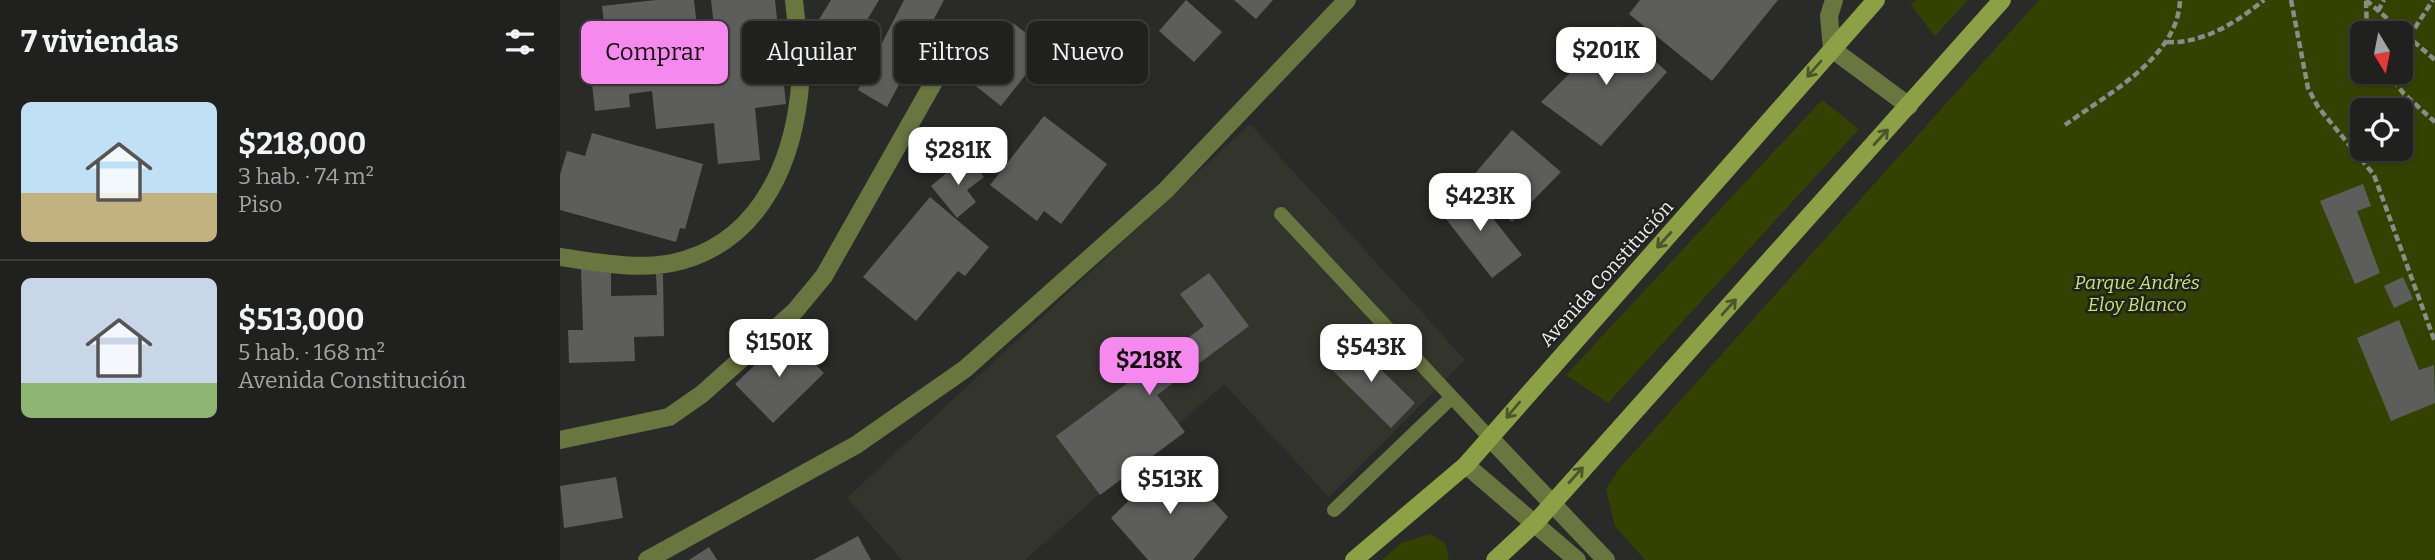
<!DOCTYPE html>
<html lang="es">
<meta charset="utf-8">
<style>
body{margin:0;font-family:Bitter,serif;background:#282827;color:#f1f3f6;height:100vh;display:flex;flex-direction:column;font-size:26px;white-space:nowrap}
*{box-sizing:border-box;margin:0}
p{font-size:23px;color:#a2a3a4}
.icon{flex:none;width:38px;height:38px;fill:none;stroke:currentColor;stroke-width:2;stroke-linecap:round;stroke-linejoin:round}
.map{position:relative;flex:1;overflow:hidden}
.panel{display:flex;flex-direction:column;background:#20201e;width:560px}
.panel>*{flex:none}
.top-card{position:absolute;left:21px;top:21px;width:665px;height:63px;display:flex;gap:14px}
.needle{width:46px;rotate:170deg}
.fabs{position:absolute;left:1790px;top:21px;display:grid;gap:14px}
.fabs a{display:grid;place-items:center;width:63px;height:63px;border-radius:10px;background:#20201e;box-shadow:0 2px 5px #0004,0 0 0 2px #3d3e3c;font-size:35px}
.price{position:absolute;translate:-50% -60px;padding:0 16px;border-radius:14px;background:#fff;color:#222;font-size:23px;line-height:46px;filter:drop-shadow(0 2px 4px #0008)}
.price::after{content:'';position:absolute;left:50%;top:42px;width:21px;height:16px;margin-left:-10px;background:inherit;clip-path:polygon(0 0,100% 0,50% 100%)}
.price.on{background:#f689ed;color:#111}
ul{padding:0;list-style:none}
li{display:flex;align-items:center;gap:21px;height:175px;padding:0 21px}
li+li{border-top:2px solid #3d3e3c}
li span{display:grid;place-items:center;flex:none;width:196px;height:140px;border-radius:10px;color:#555}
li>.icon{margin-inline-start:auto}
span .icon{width:84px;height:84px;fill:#fffc;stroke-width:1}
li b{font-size:30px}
h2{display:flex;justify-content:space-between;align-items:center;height:84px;padding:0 21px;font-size:30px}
.pill{padding:0 24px;border-radius:10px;background:#20201e;box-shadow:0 2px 5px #0004,0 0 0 2px #3d3e3c;font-size:24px;line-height:63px}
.pill.on{background:#f689ed;color:#111}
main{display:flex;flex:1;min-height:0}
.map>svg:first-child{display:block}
.built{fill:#33352d}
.green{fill:#354100;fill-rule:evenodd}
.building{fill:#5d5e5b}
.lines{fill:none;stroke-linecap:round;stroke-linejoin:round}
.path{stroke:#8b8c89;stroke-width:4.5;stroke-dasharray:7 3.5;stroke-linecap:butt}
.lane{stroke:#69763f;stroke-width:14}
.street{stroke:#69763f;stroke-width:18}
.secondary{stroke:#8ca045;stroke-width:18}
.oneway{stroke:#4c542e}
.labels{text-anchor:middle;stroke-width:5;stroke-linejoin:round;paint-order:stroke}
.street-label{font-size:19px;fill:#eff0ee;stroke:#21211f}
.park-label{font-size:19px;font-style:italic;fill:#c8e36f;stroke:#21211f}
</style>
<main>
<section class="panel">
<h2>7 viviendas<svg class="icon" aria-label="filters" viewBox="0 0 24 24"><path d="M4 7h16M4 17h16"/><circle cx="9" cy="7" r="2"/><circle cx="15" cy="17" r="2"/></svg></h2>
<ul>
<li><span style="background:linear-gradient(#bfe0f5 65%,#c2b280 0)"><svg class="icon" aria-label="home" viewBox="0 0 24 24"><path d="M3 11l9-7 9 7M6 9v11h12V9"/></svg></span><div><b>$218,000</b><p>3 hab. · 74 m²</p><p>Piso</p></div></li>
<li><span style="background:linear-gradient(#c9d6e8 75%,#8fb573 0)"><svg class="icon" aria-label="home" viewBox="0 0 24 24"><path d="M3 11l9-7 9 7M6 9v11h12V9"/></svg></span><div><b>$513,000</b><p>5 hab. · 168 m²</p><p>Avenida Constitución</p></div></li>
</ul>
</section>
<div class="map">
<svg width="1875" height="560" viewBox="0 0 1875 560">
<rect width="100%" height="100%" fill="#2a2b28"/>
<polygon class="built" points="690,124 905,360 769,497 664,384 465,560 342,560 287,498"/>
<g class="green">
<polygon points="1356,0 1408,0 1375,36 1351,5"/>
<path d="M1479,0H1875V560H1085L1055,526L1046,489L1059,469ZM1802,33H1841V72H1802ZM1802,110H1841V149H1802Z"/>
<polygon points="1262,100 1299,129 1048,403 1006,375"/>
<polygon points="870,534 885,543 889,560 822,560 841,543"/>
</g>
<g class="building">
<polygon points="96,0 134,0 143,80 160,78 151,0 215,0 226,104 195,108 200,160 158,164 154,123 96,129 92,91 69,94 70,107 35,111 32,84 51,82 42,6"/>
<polygon points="271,0 319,0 289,50 253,29"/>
<polygon points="344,0 384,0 327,107 298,90"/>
<polygon points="626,0 662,32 634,62 599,31"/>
<polygon points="674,0 713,0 696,19"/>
<polygon points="1080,0 1218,0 1152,81 1069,14"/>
<polygon points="453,23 486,49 441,106 408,80"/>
<polygon points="1057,26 1107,72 1041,146 981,102"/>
<polygon points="484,116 547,164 501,224 484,211 477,221 430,185"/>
<polygon points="952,130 1001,172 952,222 907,183"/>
<polygon points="32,133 143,164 125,229 120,228 116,242 0,210 0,175 7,151 25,156"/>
<polygon points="407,156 424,177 407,190 416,202 397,218 371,186"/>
<polygon points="1803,184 1811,206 1797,211 1820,273 1795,284 1760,201"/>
<polygon points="908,187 962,255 932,278 879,210"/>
<polygon points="370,197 429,247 405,276 398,271 356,321 303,277"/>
<polygon points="51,268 51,296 97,295 96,274 103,274 104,336 74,337 75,361 9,363 8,330 23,330 21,269"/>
<polygon points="649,273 689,326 597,395 625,432 540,495 496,436 644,326 620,294"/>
<polygon points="1843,277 1853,299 1834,308 1824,286"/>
<polygon points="1839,320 1859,370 1874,365 1875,403 1831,421 1797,338"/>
<polygon points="226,335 264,373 213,423 175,384"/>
<polygon points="791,340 855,403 831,428 766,364"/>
<polygon points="613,457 668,517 633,560 588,560 551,518"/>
<polygon points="56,477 63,518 4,528 0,486"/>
<polygon points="298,536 311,560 253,560"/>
<polygon points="149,547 157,560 129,560"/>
</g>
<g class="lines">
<g class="path">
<polyline points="1731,0 1748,88 1758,107 1814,175 1875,342"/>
<polyline points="1806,0 1875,60"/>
<polyline points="1806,1 1807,33"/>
<polyline points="1818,11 1824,0"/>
<polyline points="1849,37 1873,0"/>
<path d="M1607,42C1643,44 1677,22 1704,0"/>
<polyline points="1827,72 1844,94 1875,122"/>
<path d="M1505,125C1547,94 1618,58 1620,0"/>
</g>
<g class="lane">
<polyline points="721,214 930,438"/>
<polyline points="774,510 891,398"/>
</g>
<g class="street">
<polyline points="1274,0 1269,16 1272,49 1349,106"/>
<path d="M0,257C36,262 76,270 112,263C193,246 230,173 239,96C243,66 237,31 234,0"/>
<polyline points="930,438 1046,560"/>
<polyline points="0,440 109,417 142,394 235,311 264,276 380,71"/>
<polyline points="906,465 1017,560"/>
<polyline points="87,560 296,445 405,369 606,190 787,0"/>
</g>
<g class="secondary">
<polyline points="794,560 906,465 1316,0"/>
<polyline points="935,560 976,522 1442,0"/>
</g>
</g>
<defs><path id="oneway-shaft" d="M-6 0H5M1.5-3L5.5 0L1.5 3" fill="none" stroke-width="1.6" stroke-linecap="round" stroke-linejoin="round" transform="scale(1.75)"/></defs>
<g class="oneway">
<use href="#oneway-shaft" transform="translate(1254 69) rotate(131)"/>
<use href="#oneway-shaft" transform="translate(1321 137) rotate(-48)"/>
<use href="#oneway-shaft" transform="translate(1104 240) rotate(132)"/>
<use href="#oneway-shaft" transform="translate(1169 307) rotate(-48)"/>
<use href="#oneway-shaft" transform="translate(953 410) rotate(130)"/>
<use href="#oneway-shaft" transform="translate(1016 475) rotate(-48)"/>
</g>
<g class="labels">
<g class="street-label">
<text transform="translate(1046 273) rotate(-48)" y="7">Avenida Constitución</text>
</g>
<g class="park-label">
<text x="1577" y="289">Parque Andrés<tspan x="1577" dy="22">Eloy Blanco</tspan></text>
</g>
</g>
</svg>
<div class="fabs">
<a><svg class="needle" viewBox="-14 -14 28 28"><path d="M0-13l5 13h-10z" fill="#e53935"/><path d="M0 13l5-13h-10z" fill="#a2a3a4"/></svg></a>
<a><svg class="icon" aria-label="locate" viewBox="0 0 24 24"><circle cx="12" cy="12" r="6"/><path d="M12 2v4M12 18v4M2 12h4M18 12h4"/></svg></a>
</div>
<b class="price" style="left:1046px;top:87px">$201K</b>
<b class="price" style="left:398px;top:187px">$281K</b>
<b class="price" style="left:920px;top:233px">$423K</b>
<b class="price" style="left:219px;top:379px">$150K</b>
<b class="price" style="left:811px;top:384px">$543K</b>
<b class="price on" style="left:589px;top:397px">$218K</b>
<b class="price" style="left:610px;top:516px">$513K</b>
<div class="top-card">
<a class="pill on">Comprar</a>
<a class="pill">Alquilar</a>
<a class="pill">Filtros</a>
<a class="pill">Nuevo</a>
</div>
</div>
</main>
